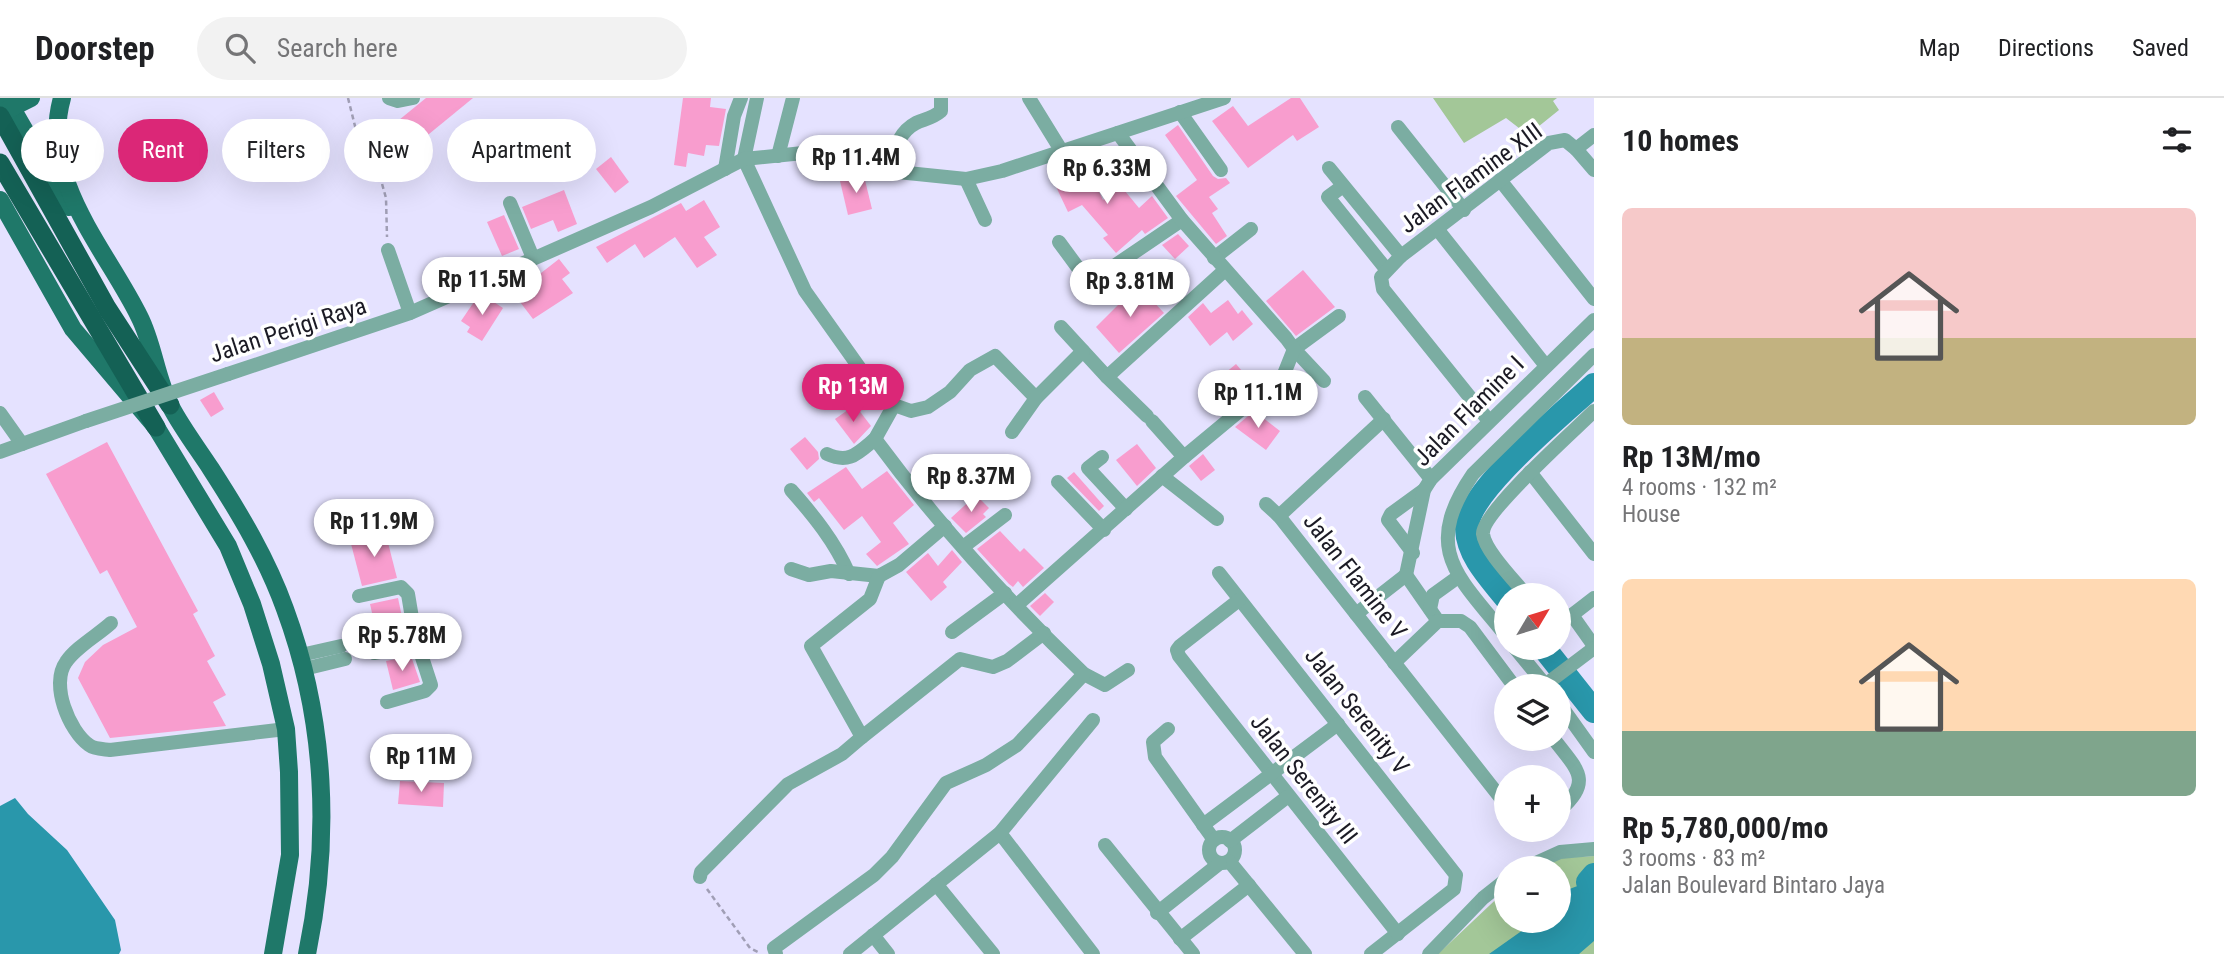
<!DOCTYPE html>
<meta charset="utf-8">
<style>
body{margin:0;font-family:"Roboto Condensed",sans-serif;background:#f2f2f2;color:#202124;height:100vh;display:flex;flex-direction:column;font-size:26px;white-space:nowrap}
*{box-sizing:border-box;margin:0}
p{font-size:23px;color:#757577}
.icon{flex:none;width:38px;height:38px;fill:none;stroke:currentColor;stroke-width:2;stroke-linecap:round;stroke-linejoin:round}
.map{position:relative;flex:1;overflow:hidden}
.panel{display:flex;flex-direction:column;background:#fff;width:630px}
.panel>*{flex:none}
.hud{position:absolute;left:21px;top:21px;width:665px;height:63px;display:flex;gap:14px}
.needle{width:46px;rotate:52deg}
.fabs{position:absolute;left:1494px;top:485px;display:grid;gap:14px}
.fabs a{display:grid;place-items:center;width:77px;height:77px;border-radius:50%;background:#fff;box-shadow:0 7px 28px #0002;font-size:35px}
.price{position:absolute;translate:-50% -60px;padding:0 16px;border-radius:24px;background:#fff;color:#222;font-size:23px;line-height:46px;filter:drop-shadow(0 2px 4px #0008)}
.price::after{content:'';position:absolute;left:50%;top:42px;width:21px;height:16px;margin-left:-10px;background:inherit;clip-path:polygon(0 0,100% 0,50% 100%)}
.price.on{background:#db2777;color:#fff}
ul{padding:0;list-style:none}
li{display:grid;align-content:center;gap:14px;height:371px;padding:0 28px}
li span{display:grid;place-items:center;height:217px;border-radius:10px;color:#555}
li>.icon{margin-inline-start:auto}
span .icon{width:126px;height:126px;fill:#fffc;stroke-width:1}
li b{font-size:30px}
h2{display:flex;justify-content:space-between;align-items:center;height:84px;padding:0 28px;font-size:30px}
.tag{padding:0 24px;border-radius:32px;background:#fff;box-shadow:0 7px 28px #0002;font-size:24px;line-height:63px}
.tag.on{background:#db2777;color:#fff}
header{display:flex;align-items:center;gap:42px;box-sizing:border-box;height:98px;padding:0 35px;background:#fff;border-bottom:2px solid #e0e0e0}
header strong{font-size:33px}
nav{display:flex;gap:38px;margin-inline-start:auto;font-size:24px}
.search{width:490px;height:63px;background:#f2f2f2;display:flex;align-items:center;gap:18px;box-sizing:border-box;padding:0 24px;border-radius:38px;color:#757577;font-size:26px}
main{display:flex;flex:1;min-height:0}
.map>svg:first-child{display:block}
.green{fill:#a3c798}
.water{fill:#2997ab}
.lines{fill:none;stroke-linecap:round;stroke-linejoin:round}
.river{stroke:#2997ab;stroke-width:24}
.building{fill:#f89dce}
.path{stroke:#a09eb5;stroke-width:2.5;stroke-dasharray:5 3.5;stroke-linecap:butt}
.minor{stroke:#7bada2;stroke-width:14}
.major{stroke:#1f7869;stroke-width:18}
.highway{stroke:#146155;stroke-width:19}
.minor-bridge{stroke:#7bada2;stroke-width:14}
.labels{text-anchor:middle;stroke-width:7;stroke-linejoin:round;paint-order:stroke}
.street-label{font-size:24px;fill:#1b1a24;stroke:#fff}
</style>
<header>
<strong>Doorstep</strong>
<div class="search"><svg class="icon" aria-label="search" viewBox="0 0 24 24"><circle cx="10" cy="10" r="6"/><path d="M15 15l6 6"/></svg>Search here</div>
<nav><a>Map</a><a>Directions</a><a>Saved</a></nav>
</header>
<main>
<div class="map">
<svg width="1594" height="856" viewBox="0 0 1594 856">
<rect width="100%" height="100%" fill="#e5e2ff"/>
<g class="green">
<polygon points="1433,0 1557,0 1553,3 1559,12 1528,37 1506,20 1464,45"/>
<polygon points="1594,758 1594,856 1438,856 1507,791 1507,822 1559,822 1559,770 1541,770 1559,760"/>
</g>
<g class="water">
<polygon points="15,700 28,716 67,752 115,822 121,852 119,856 0,856 0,708"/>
<polygon points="1588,784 1594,788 1594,843 1579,856 1489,856 1523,832 1530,823 1559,822 1559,795"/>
</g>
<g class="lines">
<g class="river">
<path d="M1507,501C1491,481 1468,458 1467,431C1465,395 1566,313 1594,287"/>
<polyline points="1544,550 1594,613"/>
<polyline points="1588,784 1594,777"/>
</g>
</g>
<g class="building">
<polygon points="426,0 473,0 418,45 399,22"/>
<polygon points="683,0 711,0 710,9 726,11 719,48 706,47 704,58 688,55 686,69 674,67"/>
<polygon points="1291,0 1300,0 1319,29 1297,43 1293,37 1248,70 1212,23 1233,8 1248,28"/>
<polygon points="1178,27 1213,78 1218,81 1226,80 1230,85 1209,99 1218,111 1212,115 1227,138 1216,146 1176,98 1197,82 1165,37"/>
<polygon points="611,59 629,84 615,95 596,71"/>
<polygon points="1084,62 1103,102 1120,87 1139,110 1152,98 1168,120 1145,136 1142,132 1116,155 1103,140 1108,137 1082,107 1068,114 1051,78"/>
<polygon points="864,78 872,111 848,117 840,83"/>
<polygon points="564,92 577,126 558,134 553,122 531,131 522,109"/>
<polygon points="704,102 720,129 704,139 717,157 697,170 675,139 644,160 635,146 607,165 596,149 681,105 686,113"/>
<polygon points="504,117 519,151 502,158 487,124"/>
<polygon points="1178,136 1189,148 1175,161 1162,147"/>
<polygon points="559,161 570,175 562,181 573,195 533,221 514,196"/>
<polygon points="1303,172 1335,209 1296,238 1266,203"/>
<polygon points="1138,187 1164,215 1119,255 1096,229"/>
<polygon points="480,195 503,210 482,243 467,234 470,229 461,223"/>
<polygon points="1228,202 1238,216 1242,212 1253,226 1233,243 1227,234 1210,248 1188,219 1203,205 1211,215"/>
<polygon points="1236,266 1253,286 1224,313 1206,291"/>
<polygon points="1302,282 1313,306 1298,313 1286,289"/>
<polygon points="214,294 224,311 211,319 200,302"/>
<polygon points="855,307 871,328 854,346 835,321"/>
<polygon points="1254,313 1280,333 1266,352 1235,329"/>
<polygon points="805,339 818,354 819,361 807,372 790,351"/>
<polygon points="107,344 198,513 193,516 215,558 207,563 226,597 213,604 226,628 110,640 78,580 85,564 103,547 137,529 107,472 100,476 46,376"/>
<polygon points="1137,346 1156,370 1137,388 1116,362"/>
<polygon points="1203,356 1215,372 1201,383 1189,368"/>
<polygon points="846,369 862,391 887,373 914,407 893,425 909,446 877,468 866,456 881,444 862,418 844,432 819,400 814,404 807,395"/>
<polygon points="1074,374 1104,408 1099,413 1067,380"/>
<polygon points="976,397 989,410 983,416 986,419 966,435 951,420"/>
<polygon points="385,433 397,480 362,488 350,442"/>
<polygon points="1000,433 1020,454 1024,450 1044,470 1023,489 1018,483 1013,489 1009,486 977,451"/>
<polygon points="952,452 962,464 943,484 947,489 931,503 906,474 928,455 938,468"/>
<polygon points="1045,495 1054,504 1040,518 1030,508"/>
<polygon points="398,500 402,519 375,528 370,506"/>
<polygon points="411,558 420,584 393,592 386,563"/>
<polygon points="400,683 444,685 443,709 398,706"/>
</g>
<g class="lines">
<g class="path">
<polyline points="348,0 358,40 379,75 386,100 387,139"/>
<polyline points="707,791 750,850 760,855"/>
</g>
<g class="minor">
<polyline points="389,0 398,3 413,0"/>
<polyline points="757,0 744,61 805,193 871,286 894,307 911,313 928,309 950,294 970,272 995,258 1036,300"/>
<polyline points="1029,0 1061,52"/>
<polyline points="1180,14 1221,72"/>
<polyline points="1398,29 1464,112"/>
<polyline points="1576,51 1594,72"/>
<polyline points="778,58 793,0"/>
<polyline points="1329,70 1401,158"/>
<polyline points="725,71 734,18 741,0"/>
<path d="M888,73C894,55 897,35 916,25C925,21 933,20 941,13V0"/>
<polyline points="966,81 985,122"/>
<polyline points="1500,82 1594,201"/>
<polyline points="1343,88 1328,99 1386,171"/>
<polyline points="510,105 533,160"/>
<polyline points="1438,132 1546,268"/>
<polyline points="1059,144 1087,182 1095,181 1182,122"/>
<polyline points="388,152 410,215"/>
<polyline points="1214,160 1251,131"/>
<polyline points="1061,229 1107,279 1225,172"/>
<polyline points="228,276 410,215 651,109 744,61 803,55 888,73 966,81 1002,73 1224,0"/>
<polyline points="1107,279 1147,318"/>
<polyline points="1324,283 1294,251 1339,218"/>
<polyline points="1365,299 1431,381"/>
<polyline points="0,315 22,346"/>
<polyline points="1152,323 1184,359"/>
<polyline points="1489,323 1383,191 1381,179 1401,158 1549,45 1565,42 1576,51 1594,37"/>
<polyline points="1012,334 1036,300 1083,253"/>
<polyline points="875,341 894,307"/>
<polyline points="0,354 86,323"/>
<path d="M827,356C849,366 857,356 875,341C937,425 1009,504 1084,576L1105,587L1128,572"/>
<polyline points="1102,359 1088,370 1126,411"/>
<polyline points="1530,374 1594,456"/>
<polyline points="1162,378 1217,421"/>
<polyline points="1058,384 1104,432"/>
<path d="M791,392C814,418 835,444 849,476"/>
<polyline points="1266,406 1279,418 1507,708"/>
<polyline points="1279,418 1384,321"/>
<polyline points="963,449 1005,417"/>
<polyline points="1413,455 1388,422 1391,416 1424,392"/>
<polyline points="791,471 809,477 831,473 879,478 899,467 945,428"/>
<polyline points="1219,475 1456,777 1454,791 1371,856"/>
<polyline points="1406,477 1424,392 1431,381 1594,222"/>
<polyline points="1406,477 1438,523"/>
<path d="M1526,497C1515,483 1485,453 1483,436C1481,415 1575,332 1594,313"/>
<polyline points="359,498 401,489 408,496 413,526 370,540"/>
<polyline points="1239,502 1180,548 1177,552 1179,558 1398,836"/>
<polyline points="1017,507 1184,359 1284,276 1294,251 1286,240 1182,122 1118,35"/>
<polyline points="1430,511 1433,497 1458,479"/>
<polyline points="1356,516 1406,477"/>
<polyline points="1572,517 1594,548"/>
<polyline points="1438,523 1461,523 1470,529 1514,588"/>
<path d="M111,525C98,537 76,549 66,564C50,586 69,633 89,647C94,651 103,651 110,652L286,631"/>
<polyline points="1559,527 1594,500"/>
<polyline points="952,534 1005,495"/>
<path d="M1507,539C1458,478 1421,452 1473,376L1594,257"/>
<polyline points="1515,550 1546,588"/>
<polyline points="374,555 418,547 431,587 425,593 387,604"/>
<polyline points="301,557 341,548"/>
<polyline points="1394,565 1438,523"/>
<polyline points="304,571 345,561"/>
<polyline points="1545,587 1594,550"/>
<polyline points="1559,605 1594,654"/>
<polyline points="1168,631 1153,644 1155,659 1214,742"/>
<polyline points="862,639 960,561 993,569 1007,563 1044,535"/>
<path d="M1553,640C1577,672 1594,682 1559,713"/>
<polyline points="1203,727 1338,626"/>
<polyline points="1528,732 1535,732"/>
<polyline points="1000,735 1093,856"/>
<circle cx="1222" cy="752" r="13"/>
<polyline points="1230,743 1287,699"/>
<polyline points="1105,747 1193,856"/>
<polyline points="1229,763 1305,856"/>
<polyline points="1525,770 1560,754 1594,751"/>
<polyline points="700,779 701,774 788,686 842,656 862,639 811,548 870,501 879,478"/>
<polyline points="936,786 993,856"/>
<polyline points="1157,815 1220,765"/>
<polyline points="873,837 888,856"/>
<polyline points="1180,841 1249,787"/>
<polyline points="776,856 774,850 874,777 892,759 946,685 986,667 1017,647 1084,576"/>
<polyline points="850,856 1000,735 1093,622"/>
<polyline points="1429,856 1483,800 1507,781"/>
</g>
<g class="major">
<polyline points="6,0 69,109"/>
<path d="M62,0C39,81 106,151 139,218C154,247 156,281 171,309C182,330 198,351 211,371C240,416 267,461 285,511C326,622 331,741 307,856"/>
<polyline points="3,14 31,0"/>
<polyline points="0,102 73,231 156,329 228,448 252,506 271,566 286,631 289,674 290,757 273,856"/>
</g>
<g class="highway">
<polyline points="0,18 107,210 170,307"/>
<polyline points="0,65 156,329"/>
</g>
<polyline class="minor-bridge" points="86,323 228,276"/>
</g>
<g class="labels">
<g class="street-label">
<text transform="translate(1471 80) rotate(-36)" y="8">Jalan Flamine XIII</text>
<text transform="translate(288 232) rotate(-18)" y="8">Jalan Perigi Raya</text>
<text transform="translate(1469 313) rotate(-45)" y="8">Jalan Flamine I</text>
<text transform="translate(1355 478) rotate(52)" y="8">Jalan Flamine V</text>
<text transform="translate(1357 613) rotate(52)" y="8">Jalan Serenity V</text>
<text transform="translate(1304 681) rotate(52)" y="8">Jalan Serenity III</text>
</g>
</g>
</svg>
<div class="fabs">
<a><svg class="needle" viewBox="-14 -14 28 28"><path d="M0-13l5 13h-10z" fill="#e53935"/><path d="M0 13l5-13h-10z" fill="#757577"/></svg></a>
<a><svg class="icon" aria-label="layers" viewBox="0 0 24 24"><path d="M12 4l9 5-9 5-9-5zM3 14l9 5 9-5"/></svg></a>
<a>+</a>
<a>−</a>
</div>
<b class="price" style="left:856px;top:97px">Rp 11.4M</b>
<b class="price" style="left:1107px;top:108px">Rp 6.33M</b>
<b class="price" style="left:482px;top:219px">Rp 11.5M</b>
<b class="price" style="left:1130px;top:221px">Rp 3.81M</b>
<b class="price on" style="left:853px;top:326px">Rp 13M</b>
<b class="price" style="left:1258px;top:332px">Rp 11.1M</b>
<b class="price" style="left:971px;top:416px">Rp 8.37M</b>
<b class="price" style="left:374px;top:461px">Rp 11.9M</b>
<b class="price" style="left:402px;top:575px">Rp 5.78M</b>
<b class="price" style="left:421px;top:696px">Rp 11M</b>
<div class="hud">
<a class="tag">Buy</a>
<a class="tag on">Rent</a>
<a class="tag">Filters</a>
<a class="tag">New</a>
<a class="tag">Apartment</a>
</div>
</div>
<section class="panel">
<h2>10 homes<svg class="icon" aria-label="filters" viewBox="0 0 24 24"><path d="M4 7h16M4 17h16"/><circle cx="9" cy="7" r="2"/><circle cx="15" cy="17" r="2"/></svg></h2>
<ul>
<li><span style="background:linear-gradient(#f6c9c9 60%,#c2b280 0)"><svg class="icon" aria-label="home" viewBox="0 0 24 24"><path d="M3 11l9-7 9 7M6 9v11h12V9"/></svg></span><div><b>Rp 13M/mo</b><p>4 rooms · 132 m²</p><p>House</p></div></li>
<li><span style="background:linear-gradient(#ffd9b3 70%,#7fa58c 0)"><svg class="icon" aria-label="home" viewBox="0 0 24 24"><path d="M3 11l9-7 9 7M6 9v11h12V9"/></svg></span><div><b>Rp 5,780,000/mo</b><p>3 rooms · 83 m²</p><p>Jalan Boulevard Bintaro Jaya</p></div></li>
</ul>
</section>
</main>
